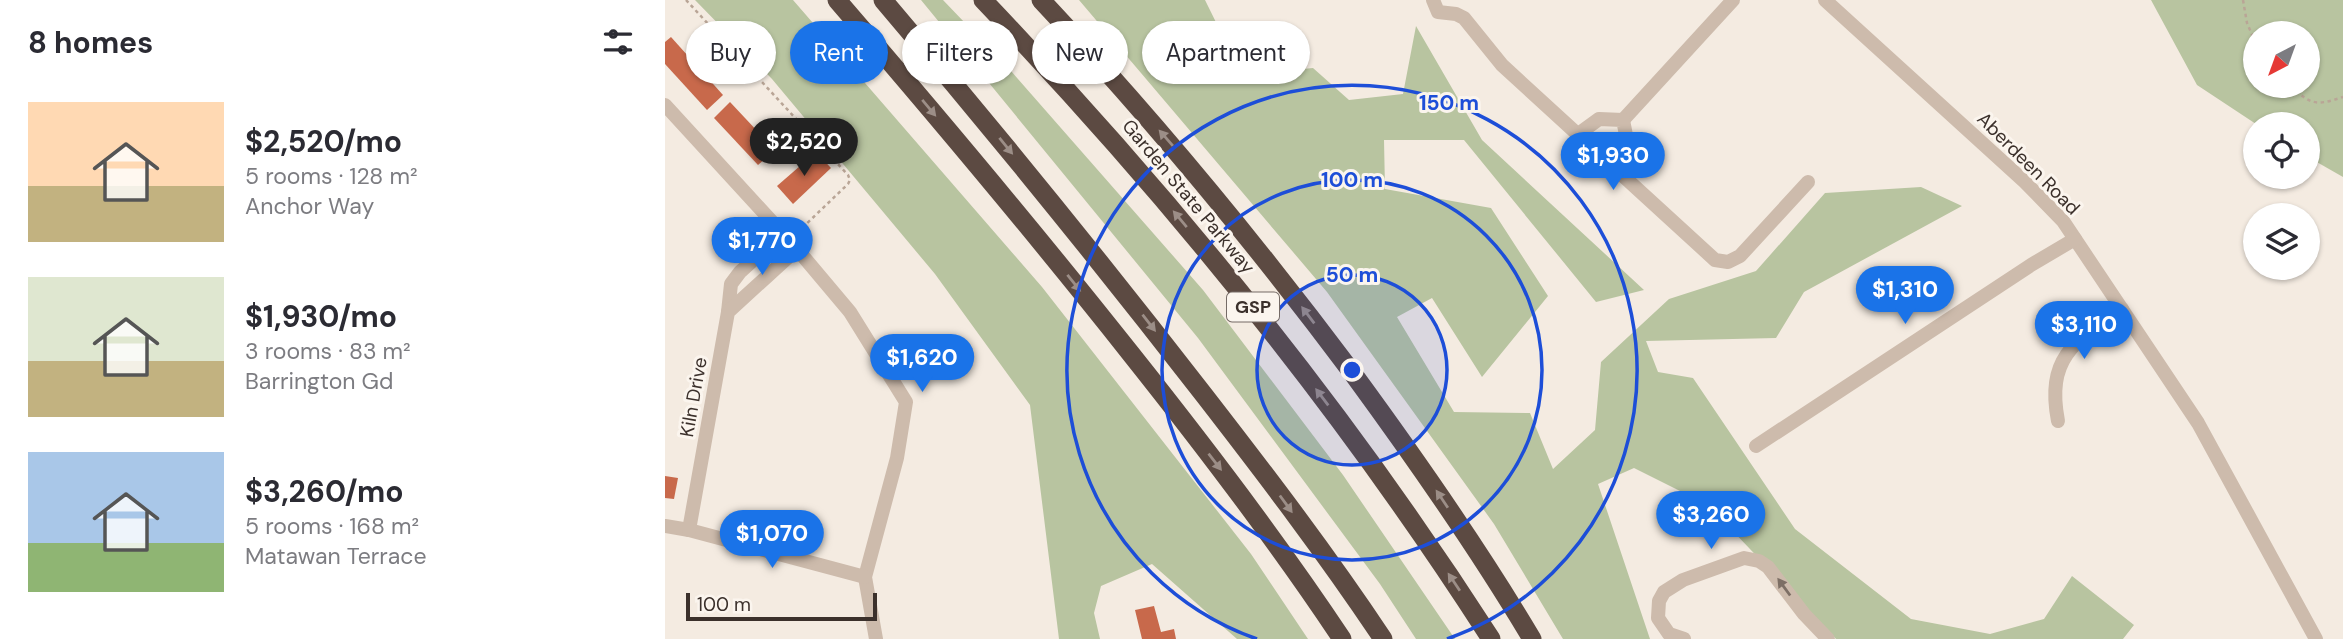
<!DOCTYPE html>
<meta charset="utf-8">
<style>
body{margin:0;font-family:"DM Sans",sans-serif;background:#f7f7f7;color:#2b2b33;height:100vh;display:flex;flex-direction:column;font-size:26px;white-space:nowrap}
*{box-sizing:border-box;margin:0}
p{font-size:23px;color:#7c7c81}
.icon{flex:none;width:38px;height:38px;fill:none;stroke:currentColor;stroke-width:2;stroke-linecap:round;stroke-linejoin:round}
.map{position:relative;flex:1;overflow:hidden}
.drawer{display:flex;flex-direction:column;background:#fff;width:665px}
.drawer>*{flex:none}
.hud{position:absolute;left:21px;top:21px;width:665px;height:63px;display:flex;gap:14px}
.needle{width:46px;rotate:221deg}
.fabs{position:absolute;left:1578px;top:21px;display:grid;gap:14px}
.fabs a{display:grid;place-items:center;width:77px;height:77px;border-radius:50%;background:#fff;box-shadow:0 2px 5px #0004;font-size:35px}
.scale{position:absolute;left:21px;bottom:18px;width:191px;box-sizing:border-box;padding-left:7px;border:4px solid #3b302b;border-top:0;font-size:19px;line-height:24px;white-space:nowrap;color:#3b302b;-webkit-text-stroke:5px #fbf5ee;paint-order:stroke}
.price{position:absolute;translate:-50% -60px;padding:0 16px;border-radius:24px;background:#1a73e8;color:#fff;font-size:23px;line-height:46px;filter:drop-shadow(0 2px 4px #0008)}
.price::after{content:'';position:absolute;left:50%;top:42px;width:21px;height:16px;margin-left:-10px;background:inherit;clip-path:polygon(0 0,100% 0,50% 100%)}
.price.active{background:#222;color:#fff}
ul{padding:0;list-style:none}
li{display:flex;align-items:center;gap:21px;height:175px;padding:0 28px}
li span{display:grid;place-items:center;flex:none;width:196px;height:140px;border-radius:0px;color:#555}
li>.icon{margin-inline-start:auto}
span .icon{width:84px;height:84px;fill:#fffc;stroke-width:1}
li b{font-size:30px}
h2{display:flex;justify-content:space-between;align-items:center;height:84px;padding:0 28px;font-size:30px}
.chip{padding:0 24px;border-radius:32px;background:#fff;box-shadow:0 2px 5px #0004;font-size:24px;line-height:63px}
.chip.active{background:#1a73e8;color:#fff}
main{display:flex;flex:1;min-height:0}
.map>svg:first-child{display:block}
.green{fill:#b8c4a0;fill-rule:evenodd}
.building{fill:#c8694b}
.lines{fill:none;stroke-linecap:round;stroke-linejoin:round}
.path{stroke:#b9a596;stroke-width:2.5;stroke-dasharray:3.5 3.5;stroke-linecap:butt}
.minor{stroke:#cdbbac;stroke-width:14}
.highway{stroke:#5c4a42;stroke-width:19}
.oneway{fill:#9c8e87}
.oneway2{fill:#7d6f65}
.ring{fill:none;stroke:#1d4ed8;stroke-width:3.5}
.labels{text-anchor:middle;stroke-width:6;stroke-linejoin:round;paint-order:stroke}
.shield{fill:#fbf5ee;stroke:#756b66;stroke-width:2}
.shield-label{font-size:18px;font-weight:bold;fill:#3b302b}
.street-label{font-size:19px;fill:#3b302b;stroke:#fbf5ee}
.centre{fill:#1d4ed8;stroke:#fbf5ee;stroke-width:3.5}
.ring-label{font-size:21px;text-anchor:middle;font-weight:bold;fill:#1d4ed8;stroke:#fbf5ee;stroke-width:6;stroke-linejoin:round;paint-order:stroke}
</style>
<main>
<section class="drawer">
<h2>8 homes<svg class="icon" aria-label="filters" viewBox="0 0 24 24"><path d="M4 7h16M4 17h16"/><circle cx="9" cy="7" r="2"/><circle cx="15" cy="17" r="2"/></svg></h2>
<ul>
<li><span style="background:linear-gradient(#ffd9b3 60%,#c2b280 0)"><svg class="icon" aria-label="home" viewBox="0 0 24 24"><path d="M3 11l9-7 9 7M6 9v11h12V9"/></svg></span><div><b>$2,520/mo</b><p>5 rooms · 128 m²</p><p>Anchor Way</p></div></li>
<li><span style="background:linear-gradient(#dfe7d0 60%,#c2b280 0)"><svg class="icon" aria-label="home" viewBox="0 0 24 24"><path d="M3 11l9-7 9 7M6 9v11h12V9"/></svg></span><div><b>$1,930/mo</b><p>3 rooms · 83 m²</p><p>Barrington Gd</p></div></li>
<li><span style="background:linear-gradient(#a9c7e8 65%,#8fb573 0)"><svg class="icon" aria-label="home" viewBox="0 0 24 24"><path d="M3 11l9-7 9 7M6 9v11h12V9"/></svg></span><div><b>$3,260/mo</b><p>5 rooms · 168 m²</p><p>Matawan Terrace</p></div></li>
</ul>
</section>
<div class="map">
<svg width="1678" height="639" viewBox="0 0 1678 639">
<rect width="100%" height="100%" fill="#f4ebe1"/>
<g class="green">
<polygon points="30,0 128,0 377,287 586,554 643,639 572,639 487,564 436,586 429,613 435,639 394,639 365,405 270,274 107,79"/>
<polygon points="256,0 278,0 346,71 538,290 678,475 790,639 751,639 715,584 533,338"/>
<polygon points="414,0 540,0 577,75 648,68 684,100 738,94 751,26 817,140 979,290 931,302 799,140 719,140 720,189 826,208 883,296 817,377 767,298 732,317 789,412 865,413 888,469 930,430 936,362 1004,299 1091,271 1160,193 1256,187 1297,206 1139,292 1111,338 981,341 993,372 1028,378 1130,529 1246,619 1325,634 1379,619 1407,576 1469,625 1458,639 1171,639 1043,505 969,468 933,484 985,639 898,639 829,524 662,292"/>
<path d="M1486,0H1678V177L1643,157V124H1591L1532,85ZM1643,33V86H1591V33Z"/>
</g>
<g class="building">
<polygon points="6,37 58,95 42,110 0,64 0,42"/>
<polygon points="65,102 110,150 93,165 49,118"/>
<polygon points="151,152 166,168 128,204 112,186"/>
<polygon points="0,476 13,478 9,499 0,498"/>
<polygon points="489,606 496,632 509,629 511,639 477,639 470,610"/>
</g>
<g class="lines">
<g class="path">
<polyline points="21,0 183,175 185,180 183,184 136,229"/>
<polyline points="1578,0 1582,23 1591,44"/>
<path d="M1626,86C1646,105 1651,106 1678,97"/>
</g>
<g class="minor">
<polyline points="768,0 773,12 791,14 799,18 837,65 1050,260 1063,262 1075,256 1143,182"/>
<polyline points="1160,0 1360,182 1398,221 1533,423 1651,639"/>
<polyline points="0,105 132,249 185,312 241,402 232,458 200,577 211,639"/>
<polyline points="958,120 1068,0"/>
<polyline points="912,135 934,119 958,120 962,140 947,167"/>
<polyline points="63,312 66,284 75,272 117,234"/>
<path d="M1393,421C1381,358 1409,341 1457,309"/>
<polyline points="1091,446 1366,265 1410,239"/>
<polyline points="0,526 24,530 200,577"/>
<polyline points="24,530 63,312 132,249"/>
<polyline points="1019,639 1004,634 993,618 994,601 999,592 1018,580 1079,558 1094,561 1103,567 1139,614 1163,639"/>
</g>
<g class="highway">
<path d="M172,0C272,116 371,234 466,354C540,447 612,541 677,639"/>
<path d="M218,0C328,129 435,261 539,395C601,475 662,555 718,639"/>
<path d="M318,0C506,197 679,410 826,639"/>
<path d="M376,0C488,119 591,244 689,375C752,461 813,548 867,639"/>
</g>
</g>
<defs><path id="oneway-solid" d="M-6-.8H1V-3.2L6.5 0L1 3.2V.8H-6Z" transform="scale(1.75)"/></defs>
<g class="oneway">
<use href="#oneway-solid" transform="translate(264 108) rotate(50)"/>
<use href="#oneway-solid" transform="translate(501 138) rotate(-131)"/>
<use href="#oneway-solid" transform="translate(341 146) rotate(51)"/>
<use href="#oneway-solid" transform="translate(515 219) rotate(-130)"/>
<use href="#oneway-solid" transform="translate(409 283) rotate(51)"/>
<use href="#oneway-solid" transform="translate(643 315) rotate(-127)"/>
<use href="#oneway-solid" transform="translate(484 323) rotate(52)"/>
<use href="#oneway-solid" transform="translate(657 397) rotate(-127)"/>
<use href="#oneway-solid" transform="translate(550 462) rotate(52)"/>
<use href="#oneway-solid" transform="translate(777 499) rotate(-124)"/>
<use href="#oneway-solid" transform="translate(621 504) rotate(54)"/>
<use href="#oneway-solid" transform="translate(789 582) rotate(-124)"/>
</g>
<use class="oneway2" href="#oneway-solid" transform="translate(1119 587) rotate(-126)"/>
<circle cx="687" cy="370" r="95" fill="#1d4ed8" fill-opacity=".12"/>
<g class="ring">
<circle cx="687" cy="370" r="95"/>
<circle cx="687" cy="370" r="190"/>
<path d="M592 639A285 285 0 1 1 782 639"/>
</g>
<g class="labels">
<rect class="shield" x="562" y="292.5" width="52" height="29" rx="5"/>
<g class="shield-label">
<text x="588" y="313">GSP</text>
</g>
<g class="street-label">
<text transform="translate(1364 163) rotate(45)" y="7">Aberdeen Road</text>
<text transform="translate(524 196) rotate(50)" y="7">Garden State Parkway</text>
<text transform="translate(28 397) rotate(-80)" y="7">Kiln Drive</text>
</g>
</g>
<circle cx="687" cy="370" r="10" class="centre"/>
<g class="ring-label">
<text x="784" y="110">150 m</text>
<text x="687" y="187">100 m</text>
<text x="687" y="282">50 m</text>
</g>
</svg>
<div class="fabs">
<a><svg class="needle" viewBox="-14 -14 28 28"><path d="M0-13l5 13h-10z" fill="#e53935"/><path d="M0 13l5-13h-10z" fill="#7c7c81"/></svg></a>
<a><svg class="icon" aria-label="locate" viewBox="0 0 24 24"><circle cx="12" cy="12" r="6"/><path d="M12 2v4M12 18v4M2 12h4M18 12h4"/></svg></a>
<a><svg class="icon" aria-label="layers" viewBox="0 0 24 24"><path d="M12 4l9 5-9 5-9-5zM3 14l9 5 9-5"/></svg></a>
</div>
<div class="scale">100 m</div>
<b class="price active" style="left:139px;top:178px">$2,520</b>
<b class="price" style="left:948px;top:192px">$1,930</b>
<b class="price" style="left:97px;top:277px">$1,770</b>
<b class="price" style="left:1240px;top:326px">$1,310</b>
<b class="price" style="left:1419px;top:361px">$3,110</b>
<b class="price" style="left:257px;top:394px">$1,620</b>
<b class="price" style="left:1046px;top:551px">$3,260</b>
<b class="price" style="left:107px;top:570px">$1,070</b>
<div class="hud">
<a class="chip">Buy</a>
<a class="chip active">Rent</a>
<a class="chip">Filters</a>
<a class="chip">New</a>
<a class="chip">Apartment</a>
</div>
</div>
</main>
